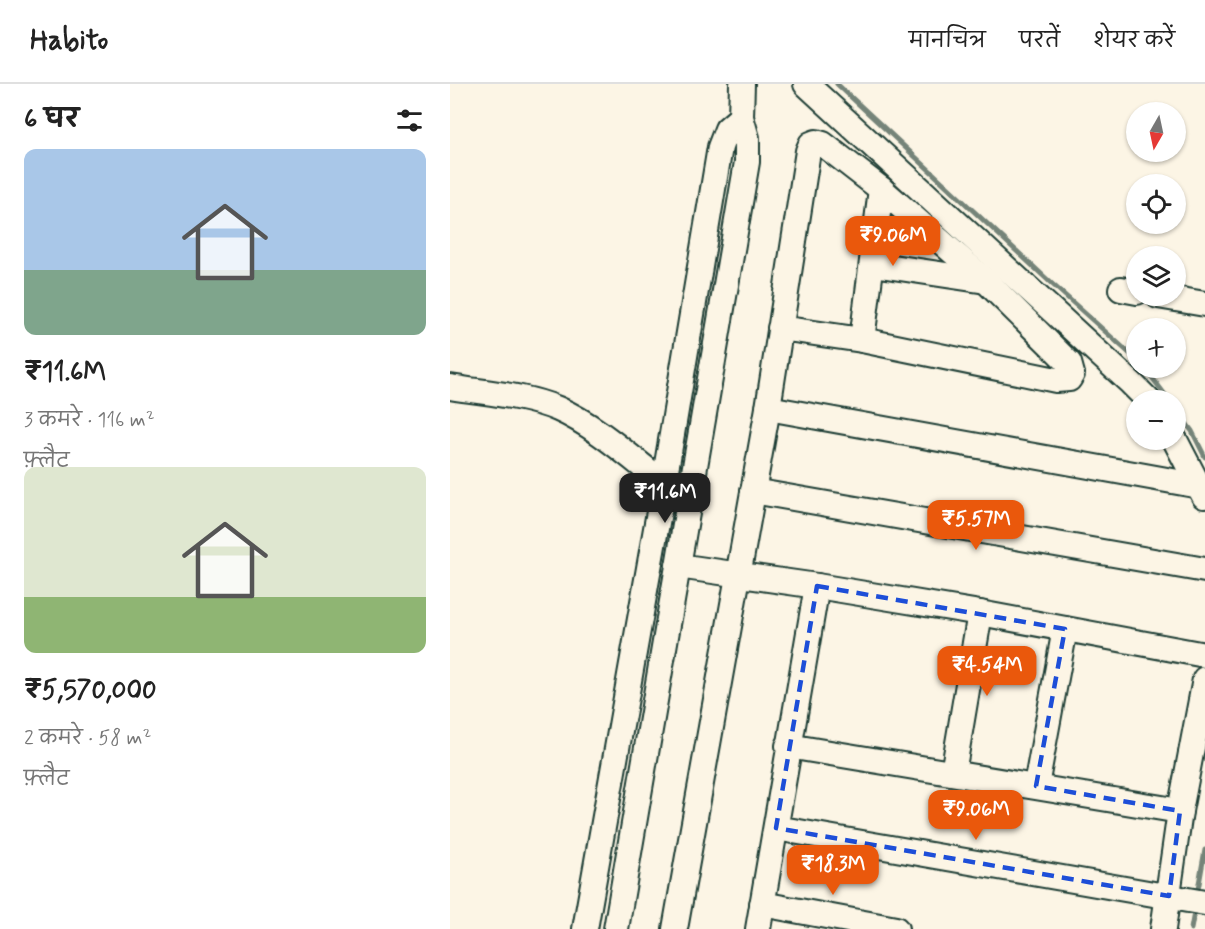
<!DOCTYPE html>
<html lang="hi">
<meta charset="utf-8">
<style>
body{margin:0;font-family:Mynerve,"Playpen Sans Deva",sans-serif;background:#f2f2f2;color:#222;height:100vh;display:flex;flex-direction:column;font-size:22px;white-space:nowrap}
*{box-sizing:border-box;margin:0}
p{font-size:20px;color:#767676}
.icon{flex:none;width:33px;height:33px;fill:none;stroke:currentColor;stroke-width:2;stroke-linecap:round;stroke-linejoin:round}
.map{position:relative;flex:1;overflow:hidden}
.side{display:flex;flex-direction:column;background:#fff;width:450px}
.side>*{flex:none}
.needle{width:39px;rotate:189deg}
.controls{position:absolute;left:676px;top:18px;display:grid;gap:12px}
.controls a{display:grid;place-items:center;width:60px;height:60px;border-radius:50%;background:#fff;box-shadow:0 2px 4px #0004;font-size:30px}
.price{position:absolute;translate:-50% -51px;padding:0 14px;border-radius:12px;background:#ea580c;color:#fff;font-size:20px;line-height:39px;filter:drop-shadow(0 2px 3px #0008)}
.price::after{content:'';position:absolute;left:50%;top:36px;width:18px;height:14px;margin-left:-9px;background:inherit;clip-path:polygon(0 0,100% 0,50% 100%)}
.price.selected{background:#222;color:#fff}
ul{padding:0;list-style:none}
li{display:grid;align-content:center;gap:12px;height:318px;padding:0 24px}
li span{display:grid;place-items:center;height:186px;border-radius:12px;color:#555}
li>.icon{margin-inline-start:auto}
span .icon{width:108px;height:108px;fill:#fffc;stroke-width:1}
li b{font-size:26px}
h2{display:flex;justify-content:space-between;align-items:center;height:72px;padding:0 24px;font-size:26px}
header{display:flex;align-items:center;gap:36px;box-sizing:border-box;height:84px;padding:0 30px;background:#fff;border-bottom:2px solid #e0e0e0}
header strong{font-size:28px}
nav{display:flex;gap:33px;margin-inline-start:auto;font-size:21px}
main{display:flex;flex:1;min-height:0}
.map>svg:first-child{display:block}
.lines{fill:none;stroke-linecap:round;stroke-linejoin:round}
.stream{stroke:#758479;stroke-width:5}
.minor-casing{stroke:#1f3d34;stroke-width:28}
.minor{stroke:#fcf5e5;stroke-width:24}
.marked{fill:none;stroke:#1d4ed8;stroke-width:4.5;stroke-dasharray:12 8;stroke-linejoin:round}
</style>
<header>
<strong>Habito</strong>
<nav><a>मानचित्र</a><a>परतें</a><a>शेयर करें</a></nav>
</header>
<main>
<section class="side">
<h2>6 घर<svg class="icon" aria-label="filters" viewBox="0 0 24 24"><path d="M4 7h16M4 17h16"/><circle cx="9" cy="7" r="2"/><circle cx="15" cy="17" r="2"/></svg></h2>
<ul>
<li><span style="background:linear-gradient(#a9c7e8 65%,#7fa58c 0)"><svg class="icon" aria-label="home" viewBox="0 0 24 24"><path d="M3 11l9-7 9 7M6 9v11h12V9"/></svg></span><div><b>₹11.6M</b><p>3 कमरे · 116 m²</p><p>फ़्लैट</p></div></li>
<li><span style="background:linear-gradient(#dfe7d0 70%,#8fb573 0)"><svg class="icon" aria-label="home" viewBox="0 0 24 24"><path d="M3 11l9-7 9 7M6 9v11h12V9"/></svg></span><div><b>₹5,570,000</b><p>2 कमरे · 58 m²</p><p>फ़्लैट</p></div></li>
</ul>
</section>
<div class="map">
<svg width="755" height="845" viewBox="0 0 755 845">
<rect width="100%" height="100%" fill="#fcf5e5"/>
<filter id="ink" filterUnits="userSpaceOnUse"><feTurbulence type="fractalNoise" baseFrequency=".0167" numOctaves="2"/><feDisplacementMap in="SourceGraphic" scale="12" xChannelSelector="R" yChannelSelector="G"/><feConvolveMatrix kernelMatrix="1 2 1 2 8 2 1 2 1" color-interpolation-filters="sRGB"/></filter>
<g filter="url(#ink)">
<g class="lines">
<g class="stream">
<polyline points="387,0 601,199 687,276"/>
<polyline points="695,284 719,316"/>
<polyline points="726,326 742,347 755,373"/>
<polyline points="747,811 755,766"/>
<polyline points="741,845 745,823"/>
</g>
<g class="minor-casing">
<g id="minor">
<polyline points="356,0 681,299 698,316"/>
<polyline points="423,180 536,197"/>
<polyline points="671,205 687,208"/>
<polyline points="708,212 755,220"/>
<polyline points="412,256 431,105"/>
<path d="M0,303C35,309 75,311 108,325C145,341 181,374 214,399"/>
<polyline points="318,324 750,402"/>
<polyline points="725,356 754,412"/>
<polyline points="303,407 755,486"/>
<polyline points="228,482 367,502 530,529 755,571"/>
<polyline points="338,662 730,727"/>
<polyline points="503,689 530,529"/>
<polyline points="586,702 615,545"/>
<polyline points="326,744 755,819"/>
<polyline points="312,820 446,845"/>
<polyline points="135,845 210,422 270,63 277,45 291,33"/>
<polyline points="166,845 297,78 297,54 291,33 292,0"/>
<polyline points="225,845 318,324 358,67 361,60 366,58 373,60 431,105 536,197 619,279 622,290 619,295 606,296 412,256 330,244"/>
<polyline points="308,845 367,502"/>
<polyline points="713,845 730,727 755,595"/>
</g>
</g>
<use href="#minor" class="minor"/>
</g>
</g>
<path class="marked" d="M367,502L615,545L586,702L730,727L719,812L326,744Z"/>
</svg>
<div class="controls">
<a><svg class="needle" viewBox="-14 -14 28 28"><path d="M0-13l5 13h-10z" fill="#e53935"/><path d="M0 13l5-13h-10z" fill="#767676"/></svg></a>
<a><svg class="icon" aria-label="locate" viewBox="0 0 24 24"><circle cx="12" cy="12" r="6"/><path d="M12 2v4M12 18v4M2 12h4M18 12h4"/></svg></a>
<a><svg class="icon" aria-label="layers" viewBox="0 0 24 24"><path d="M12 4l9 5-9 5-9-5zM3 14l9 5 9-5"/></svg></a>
<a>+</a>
<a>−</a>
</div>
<b class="price" style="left:443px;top:183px">₹9.06M</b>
<b class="price selected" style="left:215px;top:440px">₹11.6M</b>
<b class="price" style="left:526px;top:467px">₹5.57M</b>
<b class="price" style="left:537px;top:613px">₹4.54M</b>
<b class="price" style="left:526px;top:757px">₹9.06M</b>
<b class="price" style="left:383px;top:812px">₹18.3M</b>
</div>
</main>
